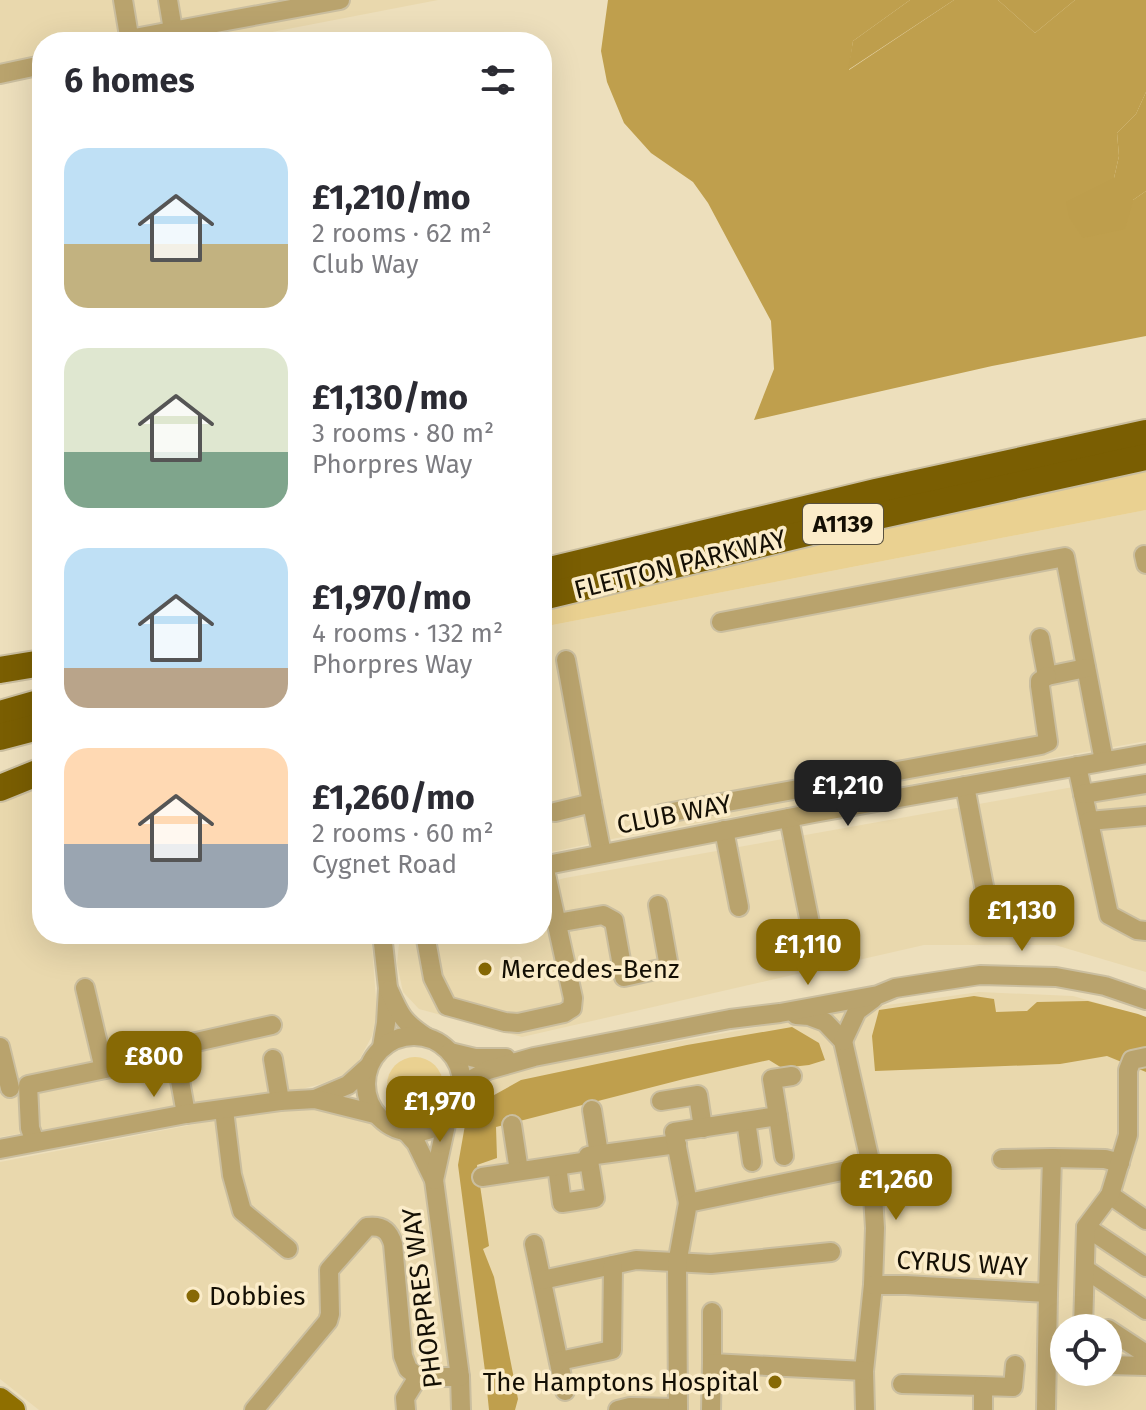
<!DOCTYPE html>
<meta charset="utf-8">
<style>
body{margin:0;font-family:"Fira Sans",sans-serif;background:#f2f2f3;color:#2b2b33;height:100vh;display:flex;flex-direction:column;font-size:30px;white-space:nowrap}
*{box-sizing:border-box;margin:0}
p{font-size:26px;color:#7c7c81}
.icon{flex:none;width:44px;height:44px;fill:none;stroke:currentColor;stroke-width:2;stroke-linecap:round;stroke-linejoin:round}
.map{position:relative;flex:1;overflow:hidden}
.panel{position:absolute;left:32px;top:32px;width:520px;height:912px;display:flex;flex-direction:column;background:#fff;border-radius:32px;box-shadow:0 8px 32px #0002}
.panel>*{flex:none}
.controls{position:absolute;left:1050px;top:1314px;display:grid;gap:16px}
.controls a{display:grid;place-items:center;width:72px;height:72px;border-radius:50%;background:#fff;box-shadow:0 8px 32px #0002;font-size:40px}
.price{position:absolute;translate:-50% -68px;padding:0 18px;border-radius:16px;background:#876905;color:#fff;font-size:26px;line-height:52px;filter:drop-shadow(0 2px 4px #0008)}
.price::after{content:'';position:absolute;left:50%;top:48px;width:24px;height:18px;margin-left:-12px;background:inherit;clip-path:polygon(0 0,100% 0,50% 100%)}
.price.current{background:#222;color:#fff}
ul{padding:0;list-style:none}
li{display:flex;align-items:center;gap:24px;height:200px;padding:0 32px}
li span{display:grid;place-items:center;flex:none;width:224px;height:160px;border-radius:24px;color:#555}
li>.icon{margin-inline-start:auto}
span .icon{width:96px;height:96px;fill:#fffc;stroke-width:1}
li b{font-size:34px}
h2{display:flex;justify-content:space-between;align-items:center;height:96px;padding:0 32px;font-size:34px}
.map>svg:first-child{display:block}
.built{fill:#e9d8ad;fill-rule:evenodd}
.green{fill:#ead191}
.forest{fill:#bf9f4d}
.water{fill:#be9e4c}
.lines{fill:none;stroke-linecap:round;stroke-linejoin:round}
.minor-casing{stroke:#cabe9f;stroke-width:22}
.major-casing{stroke:#cabe9f;stroke-width:26}
.highway-casing{stroke:#cabe9f;stroke-width:30}
.minor{stroke:#b9a36d;stroke-width:18}
.major{stroke:#8f6f00;stroke-width:22}
.highway{stroke:#7a5e02;stroke-width:26}
.poi-dot{fill:#876905;stroke:#fbecc9;stroke-width:3}
.labels{text-anchor:middle;stroke-width:7;stroke-linejoin:round;paint-order:stroke}
.shield{fill:#fbecc9;stroke:#59513f;stroke-width:2}
.shield-label{font-size:24px;font-weight:bold;fill:#140f04}
.street-label{font-size:26px;fill:#140f04;stroke:#fbecc9}
.poi-label{font-size:26px;fill:#140f04;stroke:#fbecc9;text-anchor:start}
</style>
<div class="map">
<svg width="1146" height="1410" viewBox="0 0 1146 1410">
<rect width="100%" height="100%" fill="#eddfbc"/>
<g class="built">
<polygon points="0,0 438,0 220,42 42,42 42,76 0,84"/>
<polygon points="1146,510 1146,741 617,838 542,854 542,627"/>
<polygon points="1146,774 1146,972 1055,945 924,945 522,1037 419,1009 403,992 397,964 400,934 542,934 542,884 565,878"/>
<polygon points="42,781 42,934 371,934 377,1012 372,1036 358,1062 347,1073 321,1084 294,1091 209,1101 0,1137 0,798"/>
<path d="M979,992L1073,996L1146,1017V1410H39L0,1379V1162L211,1121L295,1107L330,1109L363,1116L381,1125L404,1139L407,1148H451L453,1136L469,1099L486,1079L509,1072L852,1010ZM1064,1328H1108V1372H1064Z"/>
</g>
<g class="green">
<polygon points="1146,466 1146,510 542,627 542,606"/>
<circle cx="415" cy="1085" r="28"/>
</g>
<g class="forest">
<polygon points="608,0 910,0 853,41 849,70 954,0 998,0 1035,33 1075,0 1146,0 1146,92 1136,114 1117,133 1119,156 1114,178 1133,200 1146,191 1146,336 992,366 754,420 774,369 771,321 708,203 693,182 651,153 624,123 607,82 601,51"/>
<polygon points="974,996 994,999 996,1012 1027,1011 1037,1002 1088,1001 1138,1014 1146,1017 1146,1072 1107,1056 1060,1064 875,1071 872,1036 879,1010"/>
<polygon points="792,1027 819,1043 825,1060 809,1065 782,1068 769,1060 684,1079 496,1127 497,1158 477,1165 489,1246 483,1249 494,1277 518,1399 515,1410 489,1410 485,1371 458,1165 465,1125 487,1099 521,1080 687,1045"/>
</g>
<g class="water">
<polygon points="910,0 954,0 848,70 853,41"/>
<polygon points="998,0 1075,0 1035,33"/>
<polygon points="1146,92 1146,191 1133,200 1125,229 1083,238 1069,217 1066,202 1114,178 1119,156 1117,133 1136,114"/>
</g>
<g class="lines">
<g class="minor-casing">
<g id="minor">
<polyline points="123,0 130,42"/>
<polyline points="168,0 173,30"/>
<polyline points="129,39 340,0"/>
<polyline points="0,74 42,65"/>
<polyline points="1144,555 1146,564"/>
<polyline points="721,622 1065,557 1104,761"/>
<polyline points="1040,638 1047,676 1086,668"/>
<polyline points="566,660 592,803"/>
<polyline points="1077,766 1109,915 1137,930 1146,931"/>
<polyline points="965,786 991,923"/>
<polyline points="1083,794 1146,784"/>
<polyline points="555,812 592,803 602,854"/>
<polyline points="661,814 1041,745 1048,742 1040,686 1040,681 1047,676"/>
<polyline points="789,818 815,948"/>
<polyline points="1089,821 1146,816"/>
<polyline points="724,830 739,907"/>
<polyline points="542,866 814,813 1146,754"/>
<polyline points="557,923 603,915 614,921 624,977 669,967 658,905"/>
<polyline points="382,934 388,988 386,1023 382,1047"/>
<polyline points="425,934 433,978 447,1006 505,1022 518,1023 564,1013 572,1008 573,998 544,865"/>
<polyline points="85,988 104,1069"/>
<path d="M389,990C400,1015 403,1022 426,1037"/>
<polyline points="796,1015 809,1016 825,1022 843,1041 871,1165 875,1228 873,1285 864,1371 865,1410"/>
<circle cx="414" cy="1084" r="48"/>
<polyline points="843,1041 857,1011 873,999"/>
<polyline points="0,1047 10,1088"/>
<polyline points="450,1052 475,1058 506,1058"/>
<polyline points="273,1059 280,1101"/>
<polyline points="462,1090 474,1078 488,1070 534,1057 730,1019 780,1013 878,995 895,988 980,975 1056,977 1105,986 1146,1000"/>
<polyline points="315,1099 348,1085 368,1067"/>
<polyline points="661,1101 698,1095 703,1128"/>
<polyline points="224,1110 232,1175 242,1211 288,1249"/>
<polyline points="592,1110 599,1154"/>
<polyline points="186,1114 174,1047 272,1025"/>
<polyline points="778,1116 784,1156"/>
<polyline points="746,1121 752,1162"/>
<polyline points="512,1125 519,1171"/>
<polyline points="407,1133 416,1143 434,1180 460,1377 461,1410"/>
<polyline points="35,1142 30,1128 28,1085 149,1060"/>
<polyline points="0,1149 186,1114 280,1101 315,1099 375,1114"/>
<polyline points="1052,1158 1105,1159 1120,1163"/>
<polyline points="557,1166 562,1203 595,1198 589,1161"/>
<polyline points="482,1177 589,1161 588,1156 677,1144"/>
<polyline points="434,1180 447,1120"/>
<polyline points="1110,1195 1146,1220"/>
<polyline points="688,1203 674,1132 778,1116 772,1079 792,1076"/>
<polyline points="1086,1227 1146,1267"/>
<polyline points="534,1244 565,1391"/>
<polyline points="1085,1269 1146,1310"/>
<polyline points="542,1280 636,1260 711,1264 831,1252"/>
<polyline points="873,1285 906,1285 1048,1293 1052,1158 1002,1159"/>
<polyline points="1083,1328 1086,1227 1110,1195 1128,1135 1128,1070 1132,1060 1146,1057"/>
<polyline points="1108,1329 1146,1354"/>
<polyline points="559,1361 612,1350 613,1265"/>
<polyline points="712,1363 712,1312"/>
<polyline points="1108,1365 1146,1366"/>
<polyline points="902,1384 983,1386"/>
<path d="M254,1410L328,1321L330,1314L329,1270L367,1227C382,1225 389,1230 393,1244L403,1356L408,1369L418,1377H460"/>
<polyline points="406,1410 405,1398 418,1377"/>
<polyline points="618,1410 630,1407 678,1408"/>
<polyline points="678,1410 677,1264 688,1203 871,1165"/>
<polyline points="711,1410 712,1363 864,1371"/>
<polyline points="983,1410 983,1386 1013,1387 1015,1365"/>
<polyline points="1046,1410 1048,1293"/>
</g>
</g>
<g class="major-casing">
<polyline id="major" points="0,1399 14,1410"/>
</g>
<g class="highway-casing">
<g id="highway">
<polyline points="542,572 876,492 1146,433"/>
<polyline points="542,597 882,515 1146,457"/>
<polyline points="0,670 42,663"/>
<polyline points="0,714 42,702"/>
<polyline points="0,737 42,726"/>
<polyline points="0,788 42,771"/>
</g>
</g>
<use href="#minor" class="minor"/>
<use href="#major" class="major"/>
<use href="#highway" class="highway"/>
</g>
<g class="poi-dot">
<circle cx="485" cy="969" r="8"/>
<circle cx="193" cy="1296" r="8"/>
<circle cx="775" cy="1382" r="8"/>
</g>
<g class="labels">
<rect class="shield" x="803" y="504" width="80" height="40" rx="6"/>
<g class="shield-label">
<text x="843" y="532">A1139</text>
</g>
<g class="street-label">
<text transform="translate(680 564) rotate(-14)" y="9">FLETTON PARKWAY</text>
<text transform="translate(674 814) rotate(-11)" y="9">CLUB WAY</text>
<text transform="translate(962 1263) rotate(3)" y="9">CYRUS WAY</text>
<text transform="translate(422 1298) rotate(-97)" y="9">PHORPRES WAY</text>
</g>
<g class="poi-label">
<text x="501" y="978">Mercedes-Benz</text>
<text x="209" y="1305">Dobbies</text>
<text x="759" y="1391" text-anchor="end">The Hamptons Hospital</text>
</g>
</g>
</svg>
<div class="controls">
<a><svg class="icon" aria-label="locate" viewBox="0 0 24 24"><circle cx="12" cy="12" r="6"/><path d="M12 2v4M12 18v4M2 12h4M18 12h4"/></svg></a>
</div>
<b class="price current" style="left:848px;top:828px">£1,210</b>
<b class="price" style="left:1022px;top:953px">£1,130</b>
<b class="price" style="left:808px;top:987px">£1,110</b>
<b class="price" style="left:154px;top:1099px">£800</b>
<b class="price" style="left:440px;top:1144px">£1,970</b>
<b class="price" style="left:896px;top:1222px">£1,260</b>
<section class="panel">
<h2>6 homes<svg class="icon" aria-label="filters" viewBox="0 0 24 24"><path d="M4 7h16M4 17h16"/><circle cx="9" cy="7" r="2"/><circle cx="15" cy="17" r="2"/></svg></h2>
<ul>
<li><span style="background:linear-gradient(#bfe0f5 60%,#c2b280 0)"><svg class="icon" aria-label="home" viewBox="0 0 24 24"><path d="M3 11l9-7 9 7M6 9v11h12V9"/></svg></span><div><b>£1,210/mo</b><p>2 rooms · 62 m²</p><p>Club Way</p></div></li>
<li><span style="background:linear-gradient(#dfe7d0 65%,#7fa58c 0)"><svg class="icon" aria-label="home" viewBox="0 0 24 24"><path d="M3 11l9-7 9 7M6 9v11h12V9"/></svg></span><div><b>£1,130/mo</b><p>3 rooms · 80 m²</p><p>Phorpres Way</p></div></li>
<li><span style="background:linear-gradient(#bfe0f5 75%,#b9a48a 0)"><svg class="icon" aria-label="home" viewBox="0 0 24 24"><path d="M3 11l9-7 9 7M6 9v11h12V9"/></svg></span><div><b>£1,970/mo</b><p>4 rooms · 132 m²</p><p>Phorpres Way</p></div></li>
<li><span style="background:linear-gradient(#ffd9b3 60%,#9aa5b1 0)"><svg class="icon" aria-label="home" viewBox="0 0 24 24"><path d="M3 11l9-7 9 7M6 9v11h12V9"/></svg></span><div><b>£1,260/mo</b><p>2 rooms · 60 m²</p><p>Cygnet Road</p></div></li>
</ul>
</section>
</div>
